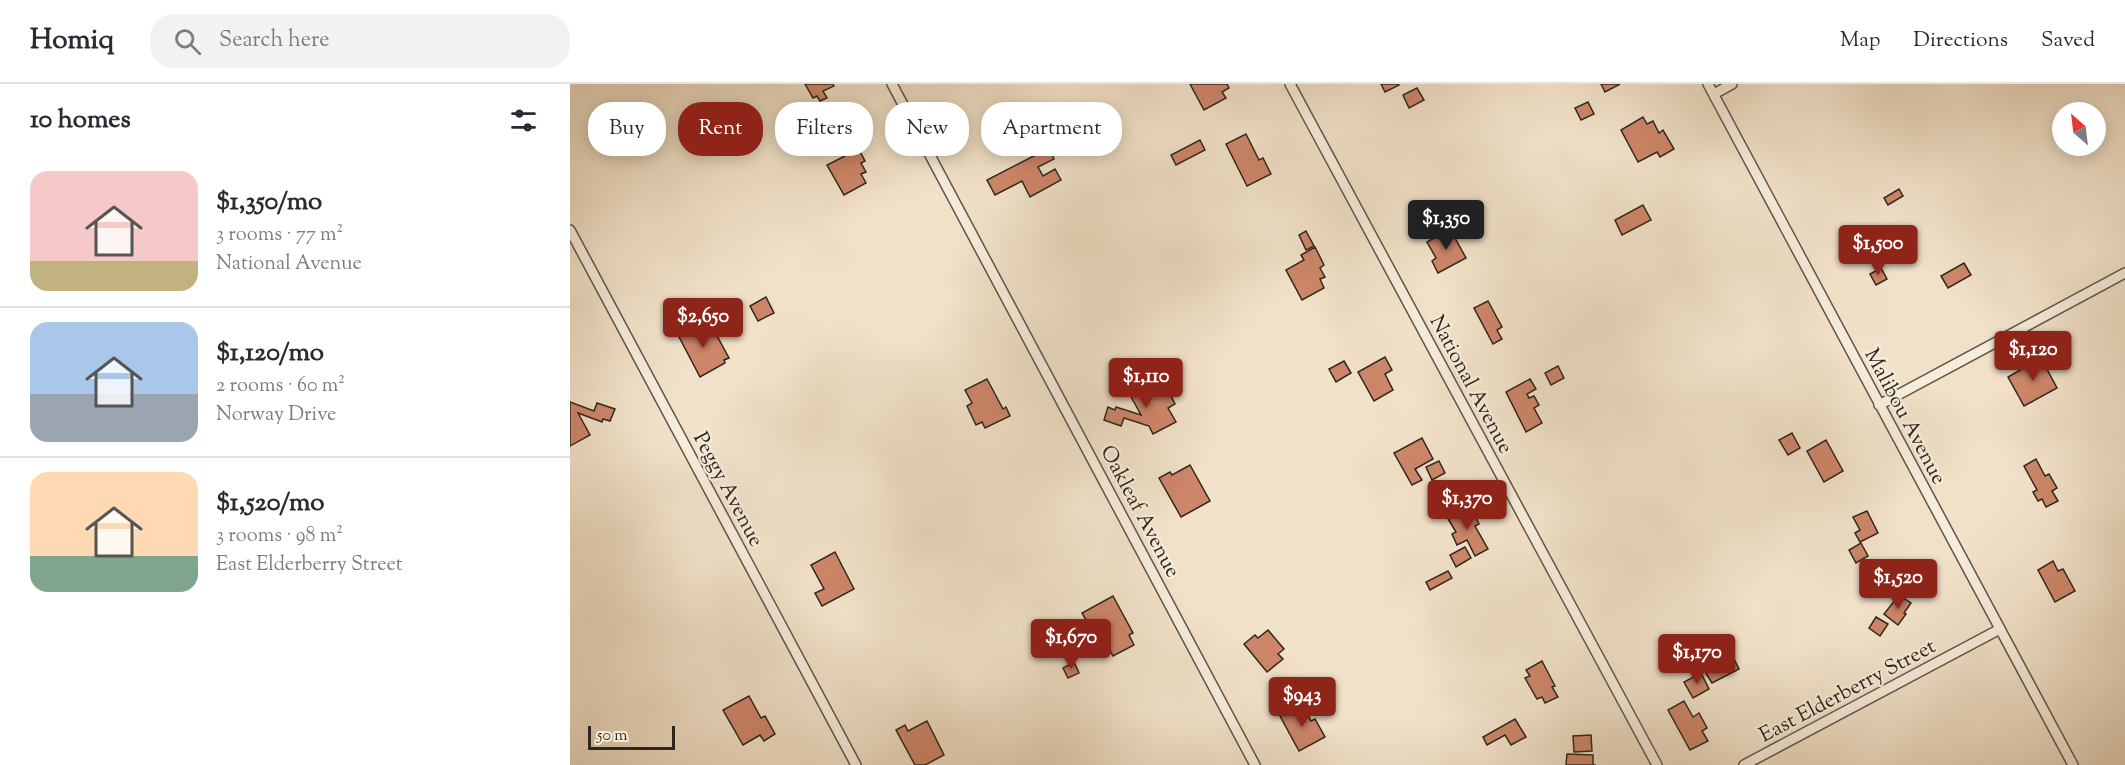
<!DOCTYPE html>
<meta charset="utf-8">
<style>
body{margin:0;font-family:"Sorts Mill Goudy",serif;background:#f2f2f3;color:#2b2b33;height:100vh;display:flex;flex-direction:column;font-size:22px;white-space:nowrap}
*{box-sizing:border-box;margin:0}
p{font-size:20px;color:#7c7c81}
.icon{flex:none;width:33px;height:33px;fill:none;stroke:currentColor;stroke-width:2;stroke-linecap:round;stroke-linejoin:round}
.map{position:relative;flex:1;overflow:hidden}
.sheet{display:flex;flex-direction:column;background:#fff;width:570px}
.sheet>*{flex:none}
.guide{position:absolute;left:18px;top:18px;width:570px;height:54px;display:flex;gap:12px}
.needle{width:39px;rotate:332deg}
.fabs{position:absolute;left:1482px;top:18px;display:grid;gap:12px}
.fabs a{display:grid;place-items:center;width:54px;height:54px;border-radius:50%;background:#fff;box-shadow:0 3px 15px #0003;font-size:30px}
.scale{position:absolute;left:18px;bottom:15px;width:87px;box-sizing:border-box;padding-left:6px;border:3px solid #2f261d;border-top:0;font-size:16px;line-height:21px;white-space:nowrap;color:#2f261d;-webkit-text-stroke:4px #f6ecdb;paint-order:stroke}
.price{position:absolute;translate:-50% -51px;padding:0 14px;border-radius:6px;background:#8f2418;color:#fff;font-size:20px;line-height:39px;filter:drop-shadow(0 2px 3px #0008)}
.price::after{content:'';position:absolute;left:50%;top:36px;width:18px;height:14px;margin-left:-9px;background:inherit;clip-path:polygon(0 0,100% 0,50% 100%)}
.price.on{background:#222;color:#fff}
ul{padding:0;list-style:none}
li{display:flex;align-items:center;gap:18px;height:150px;padding:0 30px}
li+li{border-top:2px solid #e1e1e2}
li span{display:grid;place-items:center;flex:none;width:168px;height:120px;border-radius:18px;color:#555}
li>.icon{margin-inline-start:auto}
span .icon{width:72px;height:72px;fill:#fffc;stroke-width:1}
li b{font-size:26px}
h2{display:flex;justify-content:space-between;align-items:center;height:72px;padding:0 30px;font-size:26px}
.tag{padding:0 21px;border-radius:24px;background:#fff;box-shadow:0 3px 15px #0003;font-size:21px;line-height:54px}
.tag.on{background:#8f2418;color:#fff}
header{display:flex;align-items:center;gap:36px;box-sizing:border-box;height:84px;padding:0 30px;background:#fff;border-bottom:2px solid #e1e1e2}
header strong{font-size:28px}
nav{display:flex;gap:33px;margin-inline-start:auto;font-size:21px}
.search{width:420px;height:54px;background:#f2f2f3;display:flex;align-items:center;gap:15px;box-sizing:border-box;padding:0 21px;border-radius:24px;color:#7c7c81;font-size:22px}
main{display:flex;flex:1;min-height:0}
.map>svg:first-child{display:block}
.building{fill:#cd8669;stroke:#2f261d;stroke-width:1.5}
.lines{fill:none;stroke-linecap:round;stroke-linejoin:round}
.street-casing{stroke:#605548;stroke-width:12}
.street{stroke:#f6ecdb;stroke-width:9}
.labels{text-anchor:middle;stroke-width:4.5;stroke-linejoin:round;paint-order:stroke}
.street-label{font-size:21px;fill:#2f261d;stroke:#f6ecdb}
</style>
<header>
<strong>Homiq</strong>
<div class="search"><svg class="icon" aria-label="search" viewBox="0 0 24 24"><circle cx="10" cy="10" r="6"/><path d="M15 15l6 6"/></svg>Search here</div>
<nav><a>Map</a><a>Directions</a><a>Saved</a></nav>
</header>
<main>
<section class="sheet">
<h2>10 homes<svg class="icon" aria-label="filters" viewBox="0 0 24 24"><path d="M4 7h16M4 17h16"/><circle cx="9" cy="7" r="2"/><circle cx="15" cy="17" r="2"/></svg></h2>
<ul>
<li><span style="background:linear-gradient(#f6c9c9 75%,#c2b280 0)"><svg class="icon" aria-label="home" viewBox="0 0 24 24"><path d="M3 11l9-7 9 7M6 9v11h12V9"/></svg></span><div><b>$1,350/mo</b><p>3 rooms · 77 m²</p><p>National Avenue</p></div></li>
<li><span style="background:linear-gradient(#a9c7e8 60%,#9aa5b1 0)"><svg class="icon" aria-label="home" viewBox="0 0 24 24"><path d="M3 11l9-7 9 7M6 9v11h12V9"/></svg></span><div><b>$1,120/mo</b><p>2 rooms · 60 m²</p><p>Norway Drive</p></div></li>
<li><span style="background:linear-gradient(#ffd9b3 70%,#7fa58c 0)"><svg class="icon" aria-label="home" viewBox="0 0 24 24"><path d="M3 11l9-7 9 7M6 9v11h12V9"/></svg></span><div><b>$1,520/mo</b><p>3 rooms · 98 m²</p><p>East Elderberry Street</p></div></li>
</ul>
</section>
<div class="map">
<svg width="1555" height="681" viewBox="0 0 1555 681">
<rect width="100%" height="100%" fill="#f1e1c8"/>
<filter id="stains"><feTurbulence type="fractalNoise" baseFrequency=".00333" numOctaves="4"/><feColorMatrix values="0 0 0 0 .2 0 0 0 0 .09 0 0 0 0 .02 0 0 0 .5 -.17"/></filter>
<radialGradient id="worn" r=".72"><stop offset=".6" stop-color="#630" stop-opacity="0"/><stop offset="1" stop-color="#630" stop-opacity=".3"/></radialGradient>
<g class="building">
<polygon points="235,0 263,0 264,2 253,7 257,14 250,17 247,12 243,14"/>
<polygon points="620,0 657,0 659,4 652,8 656,14 634,26"/>
<polygon points="811,0 828,0 829,1 815,8"/>
<polygon points="1031,0 1050,0 1035,8"/>
<polygon points="847,4 854,16 839,24 833,11"/>
<polygon points="1018,18 1024,30 1011,36 1005,24"/>
<polygon points="1073,33 1077,40 1083,37 1089,49 1093,46 1104,65 1090,73 1087,68 1068,78 1051,46"/>
<polygon points="676,50 689,76 693,74 701,90 677,102 656,60"/>
<polygon points="630,56 635,66 606,81 601,71"/>
<polygon points="285,58 295,77 291,79 296,88 291,90 296,99 274,111 257,81 275,72 271,66"/>
<polygon points="479,64 484,75 468,83 473,92 485,85 491,96 460,113 452,97 425,111 417,96"/>
<polygon points="1329,105 1333,112 1318,121 1314,114"/>
<polygon points="1073,121 1081,136 1052,151 1045,136"/>
<polygon points="1296,144 1305,160 1282,172 1273,156"/>
<polygon points="880,145 896,174 868,189 862,177 866,174 857,158"/>
<polygon points="736,147 744,162 736,166 729,151"/>
<polygon points="745,163 754,181 750,184 755,193 750,195 754,204 732,216 716,186 734,176 731,171"/>
<polygon points="1394,179 1401,191 1378,204 1371,192"/>
<polygon points="1311,184 1317,195 1306,201 1300,190"/>
<polygon points="196,213 204,229 188,237 180,222"/>
<polygon points="918,217 932,243 927,246 932,255 923,260 904,224"/>
<polygon points="130,237 138,252 145,248 159,274 154,276 155,279 130,293 107,249"/>
<polygon points="815,273 822,286 815,290 823,306 804,317 788,288"/>
<polygon points="1471,274 1487,304 1454,322 1438,293"/>
<polygon points="774,277 781,289 766,298 759,285"/>
<polygon points="988,282 994,294 981,301 975,289"/>
<polygon points="417,295 433,325 436,323 440,332 415,344 412,338 406,341 397,322 402,319 395,306"/>
<polygon points="960,295 966,305 957,310 959,314 964,312 969,321 964,324 972,339 956,348 936,308"/>
<polygon points="583,296 591,310 598,306 605,320 598,324 606,338 583,350 579,342 554,334 551,342 534,336 538,323 545,326 546,323 571,331 559,309"/>
<polygon points="0,318 24,327 27,319 45,325 40,337 33,335 32,338 8,329 20,351 0,362"/>
<polygon points="1222,349 1230,364 1218,371 1209,356"/>
<polygon points="852,354 863,375 845,385 852,396 842,401 824,369"/>
<polygon points="1256,356 1273,387 1254,398 1237,367"/>
<polygon points="1466,375 1475,392 1479,390 1487,404 1482,407 1488,417 1476,423 1472,415 1468,417 1463,408 1467,406 1454,382"/>
<polygon points="869,377 875,389 862,396 856,383"/>
<polygon points="620,381 640,417 611,433 589,394 600,388 602,391"/>
<polygon points="896,423 900,430 903,428 909,440 905,442 918,465 905,472 897,456 887,461 882,450 886,448 877,433"/>
<polygon points="1297,427 1308,449 1290,458 1285,449 1290,446 1283,433"/>
<polygon points="1291,459 1298,472 1286,479 1279,466"/>
<polygon points="895,463 901,474 886,483 880,471"/>
<polygon points="265,468 284,505 252,522 245,509 254,505 241,481"/>
<polygon points="1483,477 1488,487 1493,485 1505,507 1485,518 1468,486"/>
<polygon points="878,487 882,494 860,506 856,498"/>
<polygon points="1329,511 1341,519 1334,529 1336,530 1328,541 1314,530"/>
<polygon points="543,512 563,549 559,551 564,561 543,572 534,557 531,558 525,547 523,548 512,529"/>
<polygon points="1306,533 1318,540 1310,552 1299,544"/>
<polygon points="698,546 714,565 708,570 713,575 697,588 674,560 685,551 688,554"/>
<polygon points="972,577 985,602 982,603 988,613 975,619 972,613 967,615 955,594 960,592 956,586"/>
<polygon points="1165,577 1169,585 1142,599 1134,586 1142,582 1145,588"/>
<polygon points="504,578 509,589 498,594 493,584"/>
<polygon points="1131,589 1139,605 1123,614 1114,598"/>
<polygon points="179,612 191,634 195,632 205,650 194,657 190,651 173,661 153,626"/>
<polygon points="1114,617 1123,633 1129,629 1137,644 1132,647 1138,657 1120,666 1098,626"/>
<polygon points="732,620 741,637 745,635 755,653 729,667 710,632"/>
<polygon points="945,635 956,653 941,661 935,651 917,661 913,653"/>
<polygon points="357,637 374,671 355,681 345,681 326,646 335,641 338,647"/>
<polygon points="1021,651 1022,667 1004,668 1003,652"/>
<polygon points="997,670 1023,671 1023,681 1026,681 996,681"/>
</g>
<g class="lines">
<g class="street-casing">
<g id="street">
<polyline points="322,0 685,681"/>
<polyline points="720,0 1087,681"/>
<polyline points="1138,0 1503,681"/>
<polyline points="1144,10 1162,0"/>
<polyline points="0,146 286,681"/>
<polyline points="1309,321 1555,189"/>
<polyline points="1174,681 1430,545"/>
</g>
</g>
<use href="#street" class="street"/>
</g>
<g class="labels">
<g class="street-label">
<text transform="translate(902 300) rotate(62)" y="7">National Avenue</text>
<text transform="translate(1336 332) rotate(62)" y="7">Malibou Avenue</text>
<text transform="translate(159 405) rotate(62)" y="7">Peggy Avenue</text>
<text transform="translate(571 427) rotate(62)" y="7">Oakleaf Avenue</text>
<text transform="translate(1277 606) rotate(-28)" y="7">East Elderberry Street</text>
</g>
</g>
<rect width="100%" height="100%" filter="url(#stains)"/>
<rect width="100%" height="100%" fill="url(#worn)"/>
</svg>
<div class="fabs">
<a><svg class="needle" viewBox="-14 -14 28 28"><path d="M0-13l5 13h-10z" fill="#e53935"/><path d="M0 13l5-13h-10z" fill="#7c7c81"/></svg></a>
</div>
<div class="scale">50 m</div>
<b class="price on" style="left:876px;top:167px">$1,350</b>
<b class="price" style="left:1308px;top:192px">$1,500</b>
<b class="price" style="left:133px;top:265px">$2,650</b>
<b class="price" style="left:1463px;top:298px">$1,120</b>
<b class="price" style="left:576px;top:325px">$1,110</b>
<b class="price" style="left:897px;top:447px">$1,370</b>
<b class="price" style="left:1328px;top:526px">$1,520</b>
<b class="price" style="left:501px;top:586px">$1,670</b>
<b class="price" style="left:1127px;top:601px">$1,170</b>
<b class="price" style="left:732px;top:644px">$943</b>
<div class="guide">
<a class="tag">Buy</a>
<a class="tag on">Rent</a>
<a class="tag">Filters</a>
<a class="tag">New</a>
<a class="tag">Apartment</a>
</div>
</div>
</main>
